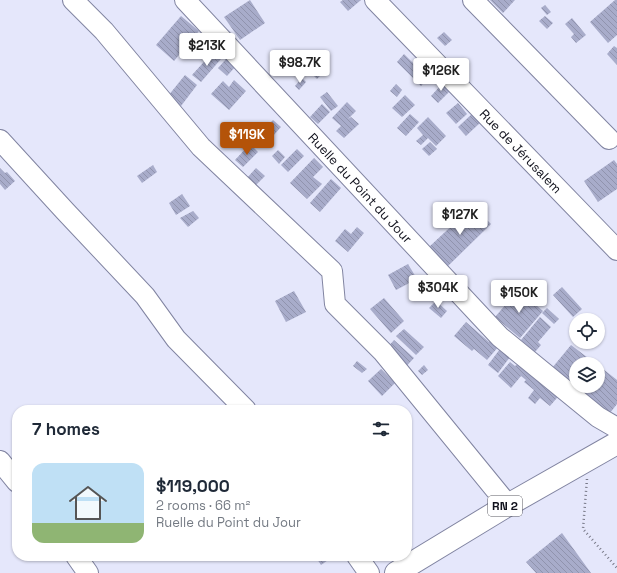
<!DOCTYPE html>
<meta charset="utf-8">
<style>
body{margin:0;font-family:"Space Grotesk",sans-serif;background:#f6f6f7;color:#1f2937;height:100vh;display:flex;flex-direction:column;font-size:15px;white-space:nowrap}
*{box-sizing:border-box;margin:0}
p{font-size:13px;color:#747a83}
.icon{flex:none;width:22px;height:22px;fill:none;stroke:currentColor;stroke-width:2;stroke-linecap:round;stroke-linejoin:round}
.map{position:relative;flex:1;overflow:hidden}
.side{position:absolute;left:12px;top:405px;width:400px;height:156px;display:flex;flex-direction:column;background:#fff;border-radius:16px;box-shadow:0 1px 3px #0004}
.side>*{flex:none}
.controls{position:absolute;left:569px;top:313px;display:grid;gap:8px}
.controls a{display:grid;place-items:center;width:36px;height:36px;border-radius:50%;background:#fff;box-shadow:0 1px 3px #0004;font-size:20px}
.price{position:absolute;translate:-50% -34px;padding:0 9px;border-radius:4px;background:#fff;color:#222;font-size:13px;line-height:26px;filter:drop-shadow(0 1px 2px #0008)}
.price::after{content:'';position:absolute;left:50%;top:24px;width:12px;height:9px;margin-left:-6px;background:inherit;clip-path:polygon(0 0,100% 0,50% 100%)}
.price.current{background:#b45309;color:#fff}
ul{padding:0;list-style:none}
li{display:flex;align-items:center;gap:12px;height:100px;padding:0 20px}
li+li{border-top:1px solid #e0e1e3}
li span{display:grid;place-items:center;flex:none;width:112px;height:80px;border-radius:12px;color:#555}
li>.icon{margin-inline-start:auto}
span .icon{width:48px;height:48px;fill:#fffc;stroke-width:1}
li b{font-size:17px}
h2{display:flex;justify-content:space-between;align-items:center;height:48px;padding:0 20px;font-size:17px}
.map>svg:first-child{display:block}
.building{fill:url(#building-back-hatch)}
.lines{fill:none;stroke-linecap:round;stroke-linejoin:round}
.minor-casing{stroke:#8184a1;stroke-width:22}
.major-casing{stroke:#8184a1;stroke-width:24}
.path{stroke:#787988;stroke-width:2.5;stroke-dasharray:1 3;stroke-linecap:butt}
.minor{stroke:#fff;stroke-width:20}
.major{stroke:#fff;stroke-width:22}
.labels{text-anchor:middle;stroke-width:3;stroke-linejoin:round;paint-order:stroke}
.shield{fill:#fff;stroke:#585860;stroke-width:1}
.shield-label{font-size:12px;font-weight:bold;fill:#10111c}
.street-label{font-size:13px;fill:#10111c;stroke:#fff}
</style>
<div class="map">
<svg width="617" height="573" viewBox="0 0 617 573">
<defs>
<pattern id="building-back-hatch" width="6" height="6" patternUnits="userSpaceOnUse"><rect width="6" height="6" fill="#a8acca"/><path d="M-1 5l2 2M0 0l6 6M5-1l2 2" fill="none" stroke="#9093ad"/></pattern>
</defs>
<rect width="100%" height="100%" fill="#e5e7fb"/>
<g class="building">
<polygon points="250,0 265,23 240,40 224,17"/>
<polygon points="343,0 361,0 348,11 340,2"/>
<polygon points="490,0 515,0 503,13"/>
<polygon points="615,0 617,0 617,35 608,43 590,22"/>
<polygon points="545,5 551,12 547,15 541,8"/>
<polygon points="181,16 199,31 174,61 156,45"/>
<polygon points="545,16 553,23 547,29 539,21"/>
<polygon points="572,18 586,35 576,43 571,37 574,34 565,24"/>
<polygon points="444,32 452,40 445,46 437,38"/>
<polygon points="614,46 617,48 617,65 607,54"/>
<polygon points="213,52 221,59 201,82 192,75"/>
<polygon points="404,54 428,78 421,86 397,62"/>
<polygon points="227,58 236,66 227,76 218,68"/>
<polygon points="317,63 325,71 317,79 309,71"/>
<polygon points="185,75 197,85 181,106 168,96"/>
<polygon points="302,78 306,82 299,90 295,86"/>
<polygon points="234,80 246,91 229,110 211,94 223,81 229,87"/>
<polygon points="444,82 452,89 438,103 431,96"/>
<polygon points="396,84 402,90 397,97 390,91"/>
<polygon points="327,92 338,106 331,111 320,97"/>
<polygon points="405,95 415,105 402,117 392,108"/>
<polygon points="347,102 356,111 348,119 351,117 359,124 344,138 336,131 341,126 332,118"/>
<polygon points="458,103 467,114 456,124 446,113"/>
<polygon points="322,104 330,112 318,124 310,117"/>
<polygon points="473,113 482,121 466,136 458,127"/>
<polygon points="410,114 419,122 406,136 397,128"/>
<polygon points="428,117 446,136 436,146 428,138 421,145 416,141 423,135 417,128"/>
<polygon points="273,120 281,127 264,146 256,139"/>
<polygon points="430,142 437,149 429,156 422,149"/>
<polygon points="250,144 258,152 243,167 235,160"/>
<polygon points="297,149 304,156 288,172 281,165"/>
<polygon points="278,150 285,157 279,164 272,156"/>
<polygon points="314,158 323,167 313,177 322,184 307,199 290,183"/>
<polygon points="614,160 617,164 617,189 598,202 584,181"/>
<polygon points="153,165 157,172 142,183 137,176"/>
<polygon points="0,168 5,173 7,172 15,181 5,190 0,184"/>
<polygon points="256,168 265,176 255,186 247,178"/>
<polygon points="331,179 341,188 320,212 310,203"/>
<polygon points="182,194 190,206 176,215 169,203"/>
<polygon points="473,206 491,224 448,266 429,247"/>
<polygon points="193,211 199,218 188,227 180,218"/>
<polygon points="357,227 364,233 348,252 335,241 345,229 351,234"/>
<polygon points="408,264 417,279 396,290 388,275"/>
<polygon points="562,287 582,309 573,317 553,295"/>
<polygon points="518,290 543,311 520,338 495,317"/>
<polygon points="294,291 306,312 286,322 275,301"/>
<polygon points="384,298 404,321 391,333 370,309"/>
<polygon points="436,301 447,311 441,318 429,308"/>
<polygon points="547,308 559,319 554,324 542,313"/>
<polygon points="540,317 551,327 538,342 541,345 535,352 521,340"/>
<polygon points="466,322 489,342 491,340 499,346 487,360 474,349 472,351 454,336"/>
<polygon points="404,329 424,347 416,355 396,336"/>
<polygon points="394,340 414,358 401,372 382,354"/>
<polygon points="571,345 596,364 576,364 576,386 598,386 598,365 617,380 617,404 610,413 552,368"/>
<polygon points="500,349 510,357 498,373 488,365"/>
<polygon points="357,361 367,369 362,373 353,366"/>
<polygon points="510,362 515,366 518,364 525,371 529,366 562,392 550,406 540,398 535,404 528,398 534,390 524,382 526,380 521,376 511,388 498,376"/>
<polygon points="424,365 428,370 422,375 418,371"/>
<polygon points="381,369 395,383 382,396 368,381"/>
<polygon points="562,533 591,573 536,573 526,562"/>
<polygon points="315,556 334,556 321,565"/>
</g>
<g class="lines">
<g class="minor-casing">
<g id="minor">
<polyline points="73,0 104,31 201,147 332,271 335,304 383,352 508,505"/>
<path id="s1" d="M185,0L500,337L598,417L617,428"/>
<path id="s2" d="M375,0L617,250"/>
<polyline points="473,0 609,139"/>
<polyline points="0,140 65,211 145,296 176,339 246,410"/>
<polyline points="0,461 17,482"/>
<polyline points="76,556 88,573"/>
<polyline points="357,556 369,573"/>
</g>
</g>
<g class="major-casing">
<polyline id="major" points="396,573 508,505 617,443"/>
</g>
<polyline class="path" points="587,479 583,529 617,568"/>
<use href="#minor" class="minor"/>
<use href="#major" class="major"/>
</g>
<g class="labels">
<rect class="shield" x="488" y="496" width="34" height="20" rx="3"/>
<g class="shield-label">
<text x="505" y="510">RN 2</text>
</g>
<g class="street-label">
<text dy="5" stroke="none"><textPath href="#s2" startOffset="210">Rue de Jérusalem</textPath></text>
<text dy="5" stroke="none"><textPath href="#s1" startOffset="257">Ruelle du Point du Jour</textPath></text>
</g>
</g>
</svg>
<div class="controls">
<a><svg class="icon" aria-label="locate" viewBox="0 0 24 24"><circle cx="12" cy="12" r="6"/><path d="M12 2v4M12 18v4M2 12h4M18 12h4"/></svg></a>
<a><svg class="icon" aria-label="layers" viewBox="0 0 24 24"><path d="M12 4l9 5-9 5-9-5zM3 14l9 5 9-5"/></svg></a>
</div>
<b class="price" style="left:207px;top:67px">$213K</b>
<b class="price" style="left:300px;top:84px">$98.7K</b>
<b class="price" style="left:441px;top:92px">$126K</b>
<b class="price current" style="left:247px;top:156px">$119K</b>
<b class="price" style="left:460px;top:236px">$127K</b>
<b class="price" style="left:438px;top:309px">$304K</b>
<b class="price" style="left:519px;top:314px">$150K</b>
<section class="side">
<h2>7 homes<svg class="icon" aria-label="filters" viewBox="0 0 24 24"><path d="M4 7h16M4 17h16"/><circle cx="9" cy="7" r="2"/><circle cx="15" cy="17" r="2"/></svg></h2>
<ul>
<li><span style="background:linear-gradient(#bfe0f5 75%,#8fb573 0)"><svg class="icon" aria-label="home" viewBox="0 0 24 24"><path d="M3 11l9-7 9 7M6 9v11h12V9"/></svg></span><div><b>$119,000</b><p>2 rooms · 66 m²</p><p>Ruelle du Point du Jour</p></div></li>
</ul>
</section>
</div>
